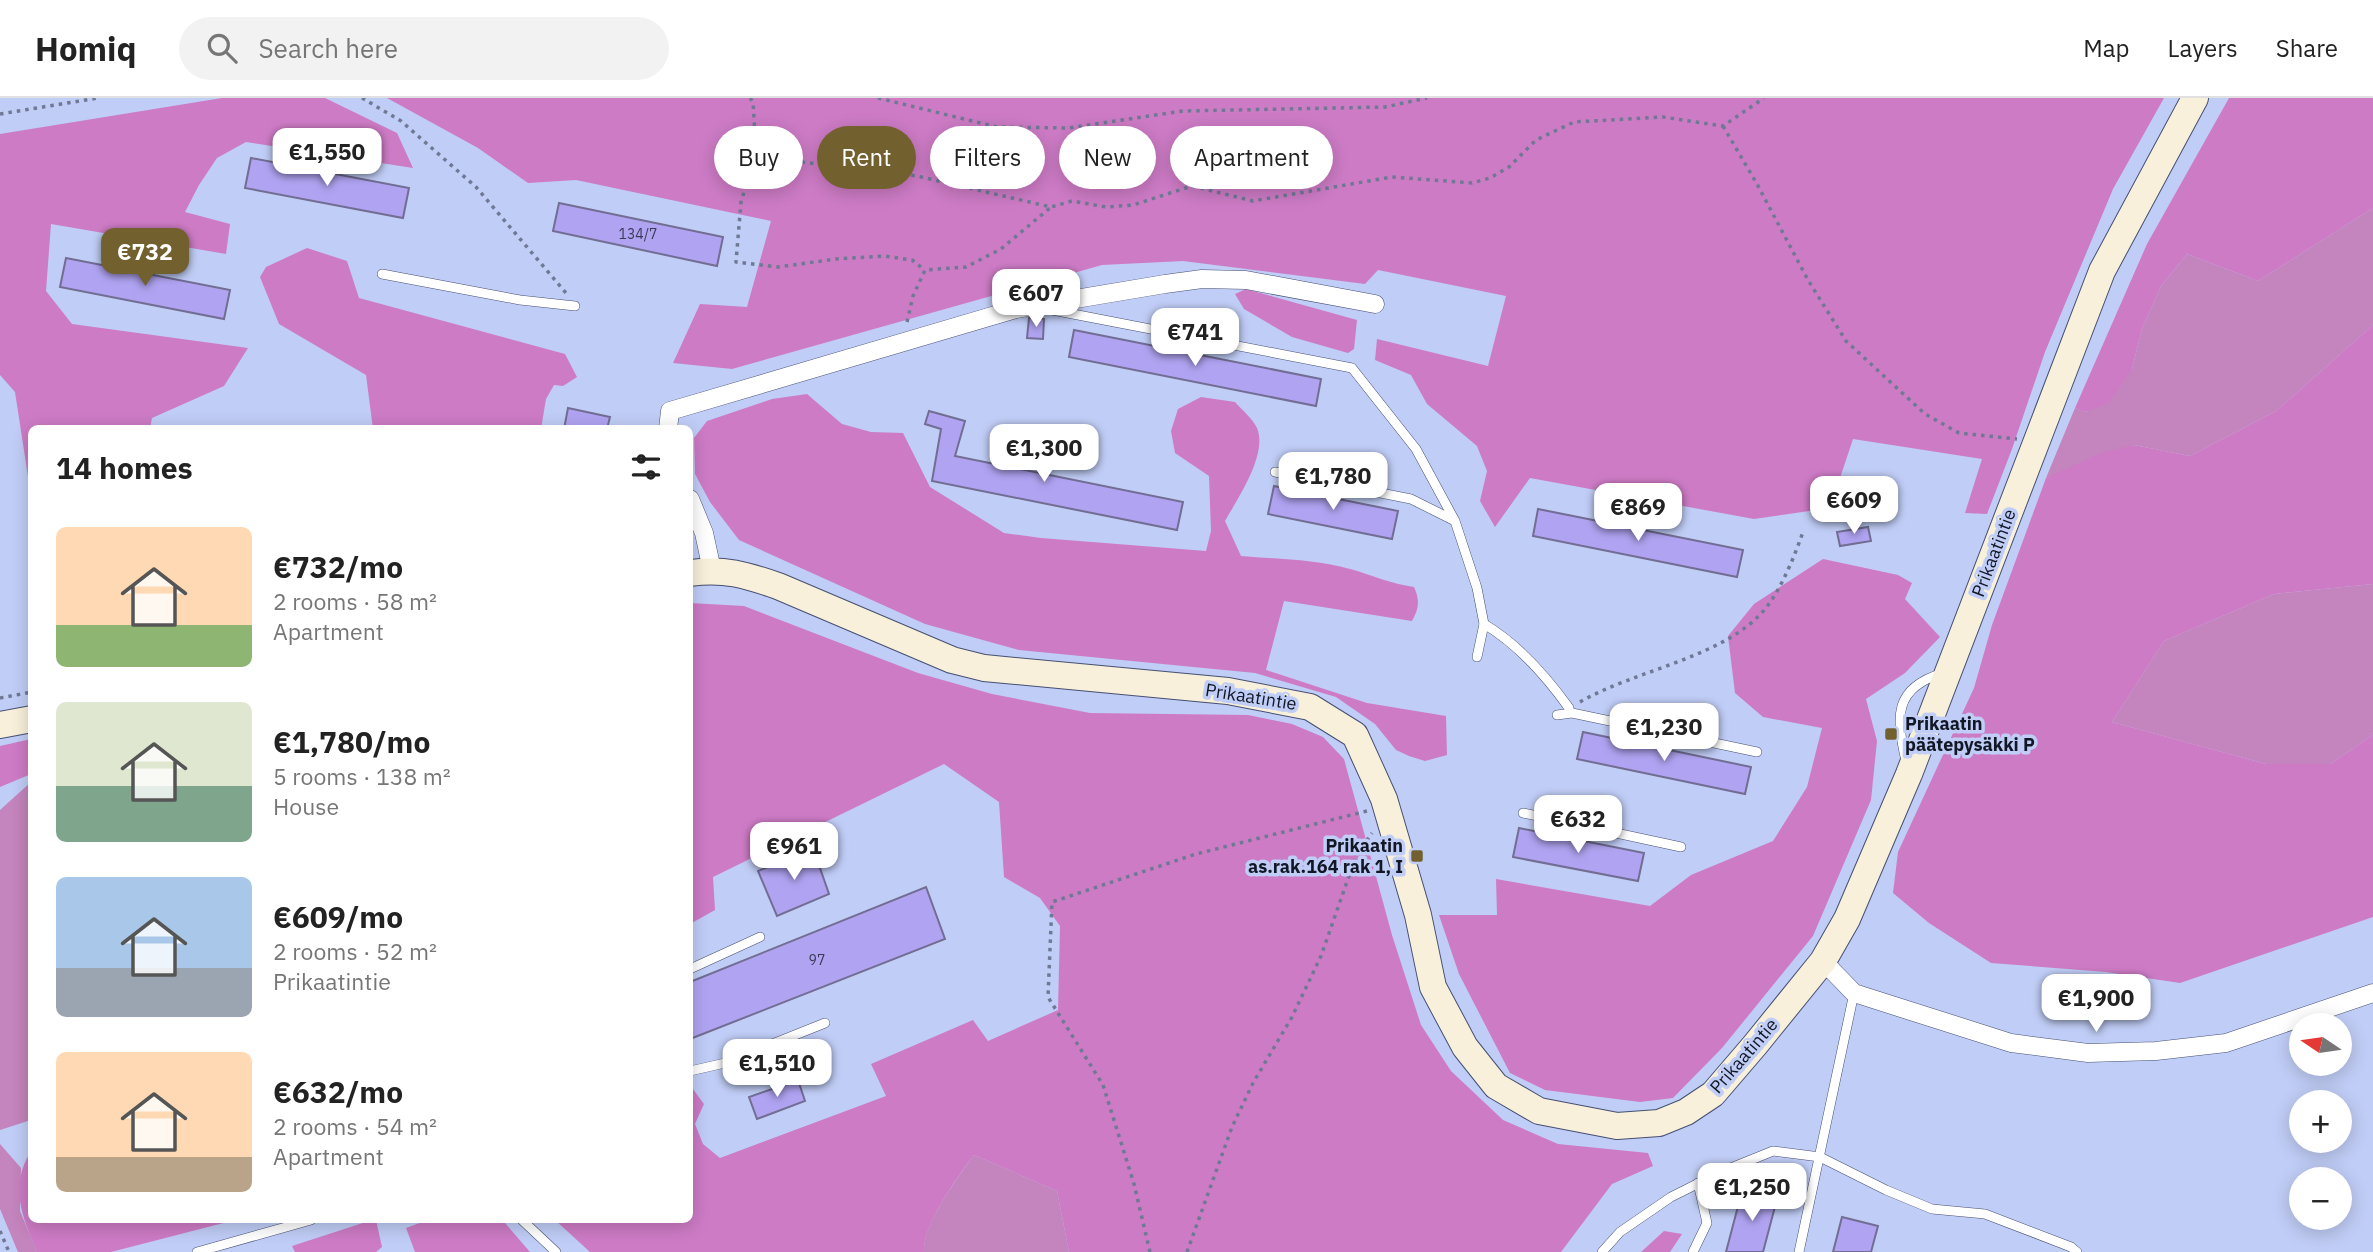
<!DOCTYPE html>
<meta charset="utf-8">
<style>
body{margin:0;font-family:"IBM Plex Sans",sans-serif;background:#f2f2f2;color:#222;height:100vh;display:flex;flex-direction:column;font-size:26px;white-space:nowrap}
*{box-sizing:border-box;margin:0}
p{font-size:23px;color:#767676}
.icon{flex:none;width:38px;height:38px;fill:none;stroke:currentColor;stroke-width:2;stroke-linecap:round;stroke-linejoin:round}
.map{position:relative;flex:1;overflow:hidden}
.panel{position:absolute;left:28px;top:327px;width:665px;height:798px;display:flex;flex-direction:column;background:#fff;border-radius:10px;box-shadow:0 4px 18px #0003}
.panel>*{flex:none}
.top-card{position:absolute;left:714px;top:28px;width:665px;height:63px;display:flex;gap:14px}
.needle{width:46px;rotate:283deg}
.tools{position:absolute;left:2289px;top:915px;display:grid;gap:14px}
.tools a{display:grid;place-items:center;width:63px;height:63px;border-radius:50%;background:#fff;box-shadow:0 4px 18px #0003;font-size:35px}
.price{position:absolute;translate:-50% -60px;padding:0 16px;border-radius:14px;background:#fff;color:#222;font-size:23px;line-height:46px;filter:drop-shadow(0 2px 4px #0008)}
.price::after{content:'';position:absolute;left:50%;top:42px;width:21px;height:16px;margin-left:-10px;background:inherit;clip-path:polygon(0 0,100% 0,50% 100%)}
.price.active{background:#72612f;color:#fff}
ul{padding:0;list-style:none}
li{display:flex;align-items:center;gap:21px;height:175px;padding:0 28px}
li span{display:grid;place-items:center;flex:none;width:196px;height:140px;border-radius:10px;color:#555}
li>.icon{margin-inline-start:auto}
span .icon{width:84px;height:84px;fill:#fffc;stroke-width:1}
li b{font-size:30px}
h2{display:flex;justify-content:space-between;align-items:center;height:84px;padding:0 28px;font-size:30px}
.tag{padding:0 24px;border-radius:32px;background:#fff;box-shadow:0 4px 18px #0003;font-size:24px;line-height:63px}
.tag.active{background:#72612f;color:#fff}
header{display:flex;align-items:center;gap:42px;box-sizing:border-box;height:98px;padding:0 35px;background:#fff;border-bottom:2px solid #e0e0e0}
header strong{font-size:33px}
nav{display:flex;gap:38px;margin-inline-start:auto;font-size:24px}
.search{width:490px;height:63px;background:#f2f2f2;display:flex;align-items:center;gap:18px;box-sizing:border-box;padding:0 24px;border-radius:38px;color:#767676;font-size:26px}
.map>svg:first-child{display:block}
.green{fill:#c484bd}
.forest{fill:#cd7bc5}
.building{fill:#b0a4f2;stroke:#726d93;stroke-width:2}
.lines{fill:none;stroke-linecap:round;stroke-linejoin:round}
.lane-casing{stroke:#454f72;stroke-width:10}
.street-casing{stroke:#454f72;stroke-width:19}
.secondary-casing{stroke:#454f72;stroke-width:28}
.path{stroke:#6f7995;stroke-width:3.5;stroke-dasharray:3.5 5;stroke-linecap:butt}
.lane{stroke:#fff;stroke-width:9}
.street{stroke:#fff;stroke-width:18}
.secondary{stroke:#f8f0da;stroke-width:26}
.poi-dot{fill:#72612f;stroke:#c0cdf6;stroke-width:2.5}
.labels{text-anchor:middle;stroke-width:7;stroke-linejoin:round;paint-order:stroke}
.number-label{font-size:14px;fill:#3a3a58}
.street-label{font-size:18px;fill:#121725;stroke:#c0cdf6}
.poi-label{font-size:18px;font-weight:bold;fill:#121725;stroke:#c0cdf6;text-anchor:start}
</style>
<header>
<strong>Homiq</strong>
<div class="search"><svg class="icon" aria-label="search" viewBox="0 0 24 24"><circle cx="10" cy="10" r="6"/><path d="M15 15l6 6"/></svg>Search here</div>
<nav><a>Map</a><a>Layers</a><a>Share</a></nav>
</header>
<div class="map">
<svg width="2373" height="1154" viewBox="0 0 2373 1154">
<rect width="100%" height="100%" fill="#c0cdf6"/>
<g class="green">
<polygon points="2373,110 2373,227 2276,313 2190,358 2134,347 2046,380 2075,310 2086,314 2132,271 2142,231 2161,188 2187,156 2258,183"/>
<polygon points="2373,486 2373,637 2330,666 2266,666 2112,624 2164,543 2274,496"/>
<polygon points="31,684 31,1022 0,1032 0,712"/>
<polygon points="0,1046 21,1070 20,1113 37,1154 18,1154 0,1111"/>
<path d="M974,1057L1057,1093L1069,1154H924C922,1127 958,1079 974,1057Z"/>
</g>
<g class="forest">
<polygon points="222,0 325,0 397,35 413,70 246,44 217,60 199,87 185,114 230,126 226,156 51,126 46,193 72,226 248,250 224,288 152,320 150,331 32,331 31,398 15,294 0,277 0,36"/>
<polygon points="387,0 2164,0 2113,91 2045,254 2012,351 1987,416 1965,415 1982,361 1853,341 1830,410 1754,421 1530,380 1495,429 1480,403 1487,373 1477,348 1427,306 1411,277 1375,262 1377,241 1488,268 1506,198 1378,172 1365,186 1183,163 1102,167 732,271 673,265 700,206 747,209 771,123 576,82 528,85 478,50"/>
<polygon points="2229,0 2373,0 2373,110 2258,183 2187,156 2161,188 2142,231 2132,271 2109,305 2085,314 2075,310 2147,146"/>
<polygon points="307,150 347,163 359,200 565,256 577,279 563,288 554,287 546,301 541,331 373,331 366,277 279,226 260,179 266,169"/>
<polygon points="1246,191 1357,222 1354,251 1348,255 1292,239 1244,211 1235,196"/>
<polygon points="2373,227 2373,486 2274,496 2164,543 2112,624 2266,666 2330,666 2373,637 2373,819 2180,885 2106,874 1991,865 1929,825 1893,795 1898,754 1974,590 1992,527 2046,380 2101,355 2134,347 2190,358 2276,313"/>
<path d="M807,296L842,326L871,334L903,335L930,389L1004,435L1041,440L1206,453L1211,433L1209,378L1175,355L1171,333L1178,311L1201,299L1235,304C1242,312 1253,321 1257,330C1268,356 1238,400 1225,423L1241,458C1277,461 1315,461 1350,471C1372,477 1391,486 1414,489C1420,502 1419,511 1412,523L1284,503L1266,572L1367,605L1446,618L1447,657L1425,663L1409,658L1396,652L1375,626L1336,599L1255,575L1019,552L925,526L739,442L710,404L695,376L694,340L707,323L772,301Z"/>
<polygon points="1823,461 1898,477 1912,485 1905,501 1940,539 1905,575 1866,601 1877,643 1871,702 1813,838 1722,950 1673,1000 1640,1004 1545,992 1510,975 1459,876 1439,817 1497,817 1496,781 1650,808 1691,777 1773,743 1807,689 1822,630 1763,619 1735,595 1728,538 1754,506"/>
<path d="M690,505L744,508L918,575L992,596L1090,615L1248,617L1292,626L1323,639L1344,661L1392,837L1421,927L1451,973L1503,1022L1558,1046L1648,1055L1653,1068L1612,1086L1561,1154H1069L1057,1093L974,1057C958,1078 922,1128 924,1154H590L555,1122H690V987L704,1006L695,1026L703,1046L720,1060L886,998L871,966L973,922L988,943L1058,912L1060,828L1040,800L1004,779L999,704L944,666L713,779L715,812L690,826Z"/>
<polygon points="31,641 31,676 0,689 0,648"/>
<path d="M31,1053L32,1122H235L111,1154H37C22,1118 9,1088 31,1053Z"/>
<polygon points="372,1122 376,1122 382,1149 376,1154 295,1154 292,1148"/>
<polygon points="428,1122 485,1122 505,1125 530,1154 415,1154 406,1130"/>
<polygon points="1664,1133 1682,1136 1670,1154 1641,1154"/>
</g>
<g class="building">
<polygon points="251,60 409,90 403,120 245,90"/>
<polygon points="559,105 723,139 717,168 553,133"/>
<polygon points="66,160 230,192 224,221 60,189"/>
<polygon points="1029,220 1044,221 1043,241 1027,240"/>
<polygon points="1074,232 1321,281 1316,308 1069,259"/>
<polygon points="568,310 610,319 607,331 564,331"/>
<polygon points="929,313 965,323 955,358 1183,404 1177,432 932,383 941,331 925,326"/>
<polygon points="1274,388 1398,413 1392,441 1268,416"/>
<polygon points="1538,411 1743,452 1737,479 1533,438"/>
<polygon points="1868,429 1871,443 1840,448 1837,434"/>
<polygon points="1583,634 1751,669 1745,696 1577,661"/>
<polygon points="1519,730 1644,755 1638,783 1513,759"/>
<polygon points="813,750 829,796 777,818 758,773"/>
<polygon points="926,789 945,841 690,941 690,884"/>
<polygon points="798,982 805,1003 757,1021 749,999"/>
<polygon points="1742,1093 1777,1101 1763,1154 1726,1154"/>
<polygon points="1842,1119 1878,1128 1871,1154 1833,1154"/>
</g>
<g class="lines">
<g class="lane-casing">
<g id="lane">
<polyline points="382,176 520,202 575,208"/>
<polyline points="1047,211 1352,270 1416,351 1455,423 1477,490 1484,526 1477,559"/>
<polyline points="1275,374 1411,401 1453,422"/>
<path d="M1484,526C1518,546 1546,578 1569,610"/>
<polyline points="1557,617 1572,615 1757,654"/>
<path d="M1906,663C1896,619 1893,590 1943,575"/>
<polyline points="1523,715 1681,749"/>
<polyline points="690,871 760,839"/>
<polyline points="690,973 725,965 825,925"/>
<polyline points="522,1122 556,1154"/>
<polyline points="197,1154 311,1122"/>
<polyline points="1602,1154 1620,1134 1671,1099 1721,1074 1773,1053 1820,1059 1886,1092 1932,1111 1985,1116 2071,1149 2077,1154"/>
<polyline points="1693,1154 1707,1125 1698,1085"/>
<polyline points="1799,1154 1854,895"/>
</g>
</g>
<g class="street-casing">
<g id="street">
<polyline points="668,331 670,313 1016,211 1165,186 1202,181 1246,182 1375,206"/>
<polyline points="690,401 704,435 712,472"/>
<polyline points="1823,863 1854,895 2011,945 2088,955 2156,953 2226,945 2373,895"/>
</g>
</g>
<g class="secondary-casing">
<g id="secondary">
<path d="M690,475C724,470 746,477 778,488L952,562L984,570L1228,593L1310,609L1355,637L1384,701L1418,817L1433,889L1465,949L1496,988L1539,1013L1617,1028L1659,1025L1686,1014L1713,996L1755,947L1823,863L1847,821L1909,676L2102,173L2195,0"/>
<polyline points="0,627 32,621"/>
</g>
</g>
<g class="path">
<polyline points="362,0 401,23 476,89 566,195"/>
<polyline points="750,0 753,4 756,54 776,61 917,78 1051,109 1072,103 1106,109 1133,107 1192,88 1253,103 1392,79 1472,85 1490,80 1509,69 1536,42 1574,24 1663,19 1723,28 1764,0"/>
<polyline points="878,0 997,29 1068,30 1183,13 1385,9 1427,0"/>
<polyline points="0,16 98,0"/>
<polyline points="1723,28 1757,86 1808,182 1846,243 1925,316 1959,335 2017,341"/>
<polyline points="756,54 741,104 736,164 778,169 836,161 884,158 912,162 925,172"/>
<polyline points="907,224 913,198 925,172 966,169 1001,151 1051,109"/>
<polyline points="0,600 32,594"/>
<path d="M1580,604C1635,572 1726,559 1765,511C1782,490 1794,459 1803,434"/>
<polyline points="0,1133 9,1154"/>
<polyline points="1150,1154 1134,1086 1103,987 1048,899 1052,804 1196,756 1367,713"/>
<polyline points="1187,1154 1232,1029 1253,985 1292,919 1321,858 1356,758 1372,735"/>
</g>
<use href="#lane" class="lane"/>
<use href="#street" class="street"/>
<use href="#secondary" class="secondary"/>
</g>
<g class="poi-dot">
<rect x="1884" y="629" width="14" height="14" rx="3.5"/>
<rect x="1410" y="751" width="14" height="14" rx="3.5"/>
</g>
<g class="labels">
<g class="number-label">
<text x="638" y="141">134/7</text>
<text x="817" y="867">97</text>
</g>
<g class="street-label">
<text transform="translate(1994 455) rotate(-69)" y="6">Prikaatintie</text>
<text transform="translate(1251 599) rotate(9)" y="6">Prikaatintie</text>
<text transform="translate(1744 958) rotate(-49)" y="6">Prikaatintie</text>
</g>
<g class="poi-label">
<text x="1905" y="632">Prikaatin<tspan x="1905" dy="21">päätepysäkki P</tspan></text>
<text x="1403" y="754" text-anchor="end">Prikaatin<tspan x="1403" dy="21">as.rak.164 rak 1, I</tspan></text>
</g>
</g>
</svg>
<div class="tools">
<a><svg class="needle" viewBox="-14 -14 28 28"><path d="M0-13l5 13h-10z" fill="#e53935"/><path d="M0 13l5-13h-10z" fill="#767676"/></svg></a>
<a>+</a>
<a>−</a>
</div>
<b class="price" style="left:327px;top:90px">€1,550</b>
<b class="price active" style="left:145px;top:190px">€732</b>
<b class="price" style="left:1036px;top:231px">€607</b>
<b class="price" style="left:1195px;top:270px">€741</b>
<b class="price" style="left:1044px;top:386px">€1,300</b>
<b class="price" style="left:1333px;top:414px">€1,780</b>
<b class="price" style="left:1854px;top:438px">€609</b>
<b class="price" style="left:1638px;top:445px">€869</b>
<b class="price" style="left:1664px;top:665px">€1,230</b>
<b class="price" style="left:1578px;top:757px">€632</b>
<b class="price" style="left:794px;top:784px">€961</b>
<b class="price" style="left:2096px;top:936px">€1,900</b>
<b class="price" style="left:777px;top:1001px">€1,510</b>
<b class="price" style="left:1752px;top:1125px">€1,250</b>
<div class="top-card">
<a class="tag">Buy</a>
<a class="tag active">Rent</a>
<a class="tag">Filters</a>
<a class="tag">New</a>
<a class="tag">Apartment</a>
</div>
<section class="panel">
<h2>14 homes<svg class="icon" aria-label="filters" viewBox="0 0 24 24"><path d="M4 7h16M4 17h16"/><circle cx="9" cy="7" r="2"/><circle cx="15" cy="17" r="2"/></svg></h2>
<ul>
<li><span style="background:linear-gradient(#ffd9b3 70%,#8fb573 0)"><svg class="icon" aria-label="home" viewBox="0 0 24 24"><path d="M3 11l9-7 9 7M6 9v11h12V9"/></svg></span><div><b>€732/mo</b><p>2 rooms · 58 m²</p><p>Apartment</p></div></li>
<li><span style="background:linear-gradient(#dfe7d0 60%,#7fa58c 0)"><svg class="icon" aria-label="home" viewBox="0 0 24 24"><path d="M3 11l9-7 9 7M6 9v11h12V9"/></svg></span><div><b>€1,780/mo</b><p>5 rooms · 138 m²</p><p>House</p></div></li>
<li><span style="background:linear-gradient(#a9c7e8 65%,#9aa5b1 0)"><svg class="icon" aria-label="home" viewBox="0 0 24 24"><path d="M3 11l9-7 9 7M6 9v11h12V9"/></svg></span><div><b>€609/mo</b><p>2 rooms · 52 m²</p><p>Prikaatintie</p></div></li>
<li><span style="background:linear-gradient(#ffd9b3 75%,#b9a48a 0)"><svg class="icon" aria-label="home" viewBox="0 0 24 24"><path d="M3 11l9-7 9 7M6 9v11h12V9"/></svg></span><div><b>€632/mo</b><p>2 rooms · 54 m²</p><p>Apartment</p></div></li>
</ul>
</section>
</div>
